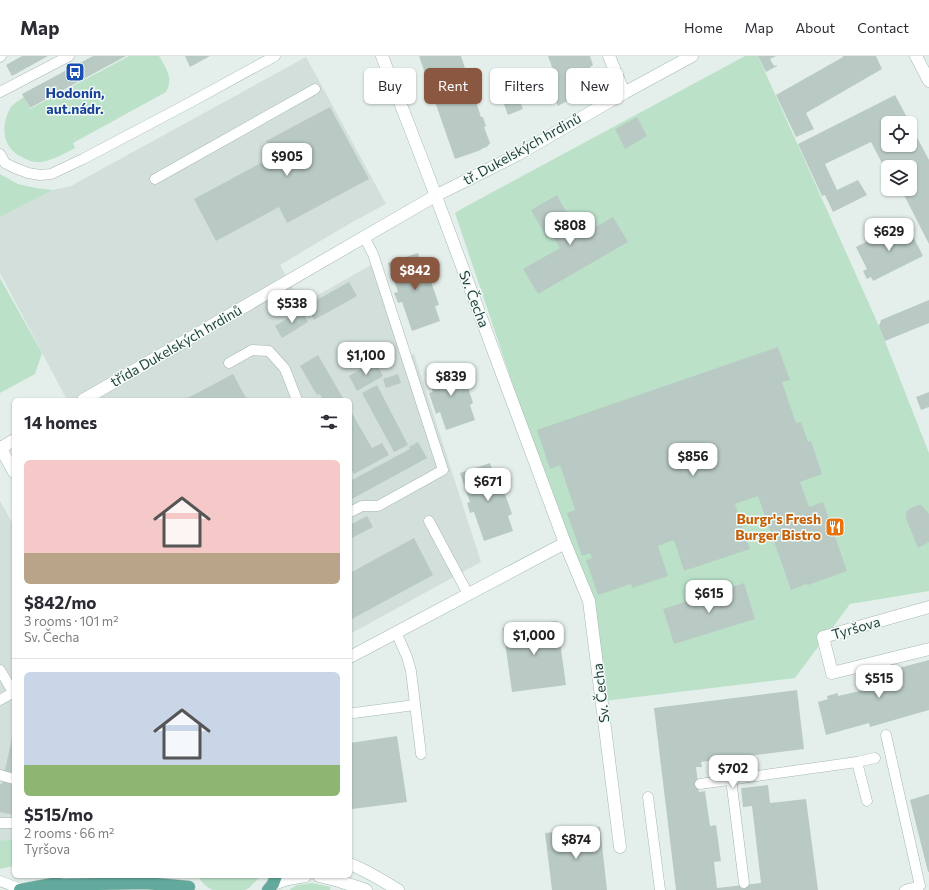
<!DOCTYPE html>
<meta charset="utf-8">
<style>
body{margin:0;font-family:Commissioner,sans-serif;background:#f2f2f3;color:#2b2b33;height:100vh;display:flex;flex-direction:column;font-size:15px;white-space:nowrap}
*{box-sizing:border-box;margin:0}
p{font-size:13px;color:#7c7c81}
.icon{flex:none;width:22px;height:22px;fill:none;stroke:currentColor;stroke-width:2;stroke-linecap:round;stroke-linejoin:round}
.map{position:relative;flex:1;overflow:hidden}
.side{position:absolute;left:12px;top:342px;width:340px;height:480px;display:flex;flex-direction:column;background:#fff;border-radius:6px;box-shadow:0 1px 3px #0004}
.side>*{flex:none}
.banner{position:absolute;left:364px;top:12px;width:380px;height:36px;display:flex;gap:8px}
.tools{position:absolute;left:881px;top:60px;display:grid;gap:8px}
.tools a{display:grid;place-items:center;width:36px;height:36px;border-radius:6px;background:#fff;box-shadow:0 1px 3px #0004;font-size:20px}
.price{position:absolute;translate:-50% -34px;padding:0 9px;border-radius:8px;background:#fff;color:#222;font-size:13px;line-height:26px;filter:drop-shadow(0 1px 2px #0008)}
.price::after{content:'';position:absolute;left:50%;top:24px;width:12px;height:9px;margin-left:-6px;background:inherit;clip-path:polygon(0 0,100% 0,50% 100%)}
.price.on{background:#8a5741;color:#fff}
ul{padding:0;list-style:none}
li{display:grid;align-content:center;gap:8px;height:212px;padding:0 12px}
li+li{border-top:1px solid #e1e1e2}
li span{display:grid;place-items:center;height:124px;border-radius:6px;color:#555}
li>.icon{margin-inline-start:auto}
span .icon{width:72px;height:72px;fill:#fffc;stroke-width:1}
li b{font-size:17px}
h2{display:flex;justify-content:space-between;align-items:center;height:48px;padding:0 12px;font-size:17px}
.tag{padding:0 14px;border-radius:6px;background:#fff;box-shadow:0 1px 3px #0004;font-size:14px;line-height:36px}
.tag.on{background:#8a5741;color:#fff}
header{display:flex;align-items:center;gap:24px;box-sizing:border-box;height:56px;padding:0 20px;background:#fff;border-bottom:1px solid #e1e1e2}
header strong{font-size:19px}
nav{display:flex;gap:22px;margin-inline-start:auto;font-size:14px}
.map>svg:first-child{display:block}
.built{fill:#d2dfda}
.green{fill:#bbe2c9}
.building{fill:#b9cac4}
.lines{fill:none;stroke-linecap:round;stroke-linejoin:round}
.service-casing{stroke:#a6b8b3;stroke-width:11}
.minor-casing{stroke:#a6b8b3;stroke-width:13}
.secondary-casing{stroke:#a1bcb5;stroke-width:13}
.primary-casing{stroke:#c1cac9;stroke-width:13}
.service{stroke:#fff;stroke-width:10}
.minor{stroke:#fff;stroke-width:12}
.secondary{stroke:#fff;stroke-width:12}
.primary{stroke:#64a99d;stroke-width:12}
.labels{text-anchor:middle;stroke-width:3;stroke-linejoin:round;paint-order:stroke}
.transit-label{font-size:14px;font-weight:bold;fill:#164399;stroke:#f5fbf8}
.street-label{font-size:14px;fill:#21433d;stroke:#f5fbf8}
.food-label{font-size:14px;font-weight:bold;fill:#c56008;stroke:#f5fbf8;text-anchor:end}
</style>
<header>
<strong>Map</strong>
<nav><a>Home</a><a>Map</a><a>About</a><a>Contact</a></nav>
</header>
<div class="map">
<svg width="929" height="834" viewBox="0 0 929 834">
<rect width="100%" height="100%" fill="#e4efeb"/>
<g class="built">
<polygon points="306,1 386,148 349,168 280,209 302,248 371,209 402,302 414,298 481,506 350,578 350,344 67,344 0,217 0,161 53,134 71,130"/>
<polygon points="0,445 14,470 14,805 0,807"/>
</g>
<g class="green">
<path d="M129,0H159C166,12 174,22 166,36L73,87L75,92C65,97 49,107 37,106C32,106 27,104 22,101C2,92 0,69 11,51C14,47 20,44 24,41L30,53Z"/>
<polygon points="745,0 758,0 879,270 929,397 929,535 850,548 795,622 604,645 594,544 550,439 455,157 463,152"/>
<polygon points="0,118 18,128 36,132 53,134 0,161"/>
<polygon points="0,222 42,297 35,318 0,337"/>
<polygon points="14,783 14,810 0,813 0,785"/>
<path d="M198,820H260L259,822L249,832L245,834H213C207,832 201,826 198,820Z"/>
<polygon points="312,827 331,831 330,834 289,834 297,829"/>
</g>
<g class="building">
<polygon points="22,0 48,0 12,20 6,9"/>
<polygon points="93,0 126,0 30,52 22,38"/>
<polygon points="185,0 210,0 190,11"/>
<polygon points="419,0 461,0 481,61 483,61 486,70 484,71 490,87 487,91 481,93 481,94 455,103"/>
<polygon points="548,0 590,0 593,9 590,11 592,23 589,29 582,33 584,36 558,50 550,35 555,32 551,21 555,19"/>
<polygon points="758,0 776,0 770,3 774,10 777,9 777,10 766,16"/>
<polygon points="843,0 876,0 882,13 806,57 814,73 796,81 776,39 843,1"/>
<polygon points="517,38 523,53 508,59 502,43"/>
<polygon points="895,39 910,67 888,67 888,89 910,89 910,68 929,104 929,188 901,133 910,133 910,111 891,111 889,108 884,111 871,86 825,108 837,134 858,124 867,139 833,156 825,139 822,140 798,88"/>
<polygon points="330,51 369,123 287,167 279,151 216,185 194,143 274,100 266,85"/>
<polygon points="637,61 647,80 625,93 615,73"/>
<polygon points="557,139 572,167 560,174 568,187 613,161 628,186 538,238 523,213 560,192 552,179 547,182 531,154"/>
<polygon points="906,166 923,200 873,225 871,221 867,223 863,215 867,213 856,191"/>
<polygon points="418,197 423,212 426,211 439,249 435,250 440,265 412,275 402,246 398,247 394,237 398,236 388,207"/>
<polygon points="349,226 357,240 314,264 306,250"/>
<polygon points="929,244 929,267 885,285 879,270 881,264"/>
<polygon points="301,254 308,266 282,282 275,270"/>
<polygon points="778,291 790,324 782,326 796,367 801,366 808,386 811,385 822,418 800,426 809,451 823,446 847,515 808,529 806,528 791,534 758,440 735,448 750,493 684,515 674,484 658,490 668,520 632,532 631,528 598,539 586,504 592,502 590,497 582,500 567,457 575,454 560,409 550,413 537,374"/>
<polygon points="318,299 344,344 323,344 320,338 317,339 300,310"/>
<polygon points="375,305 383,320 357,335 349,320"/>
<polygon points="456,308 461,323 465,322 473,347 470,349 475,364 446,374 440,356 436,358 429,337 433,336 426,318"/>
<polygon points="233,318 247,344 184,344"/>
<polygon points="398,318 401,327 386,332 383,323"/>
<polygon points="377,329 408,389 394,396 362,337"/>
<polygon points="929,336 929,351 921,354 916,341"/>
<polygon points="350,354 372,392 382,387 389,399 354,418 350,411"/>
<polygon points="418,386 427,402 350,444 350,425 410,393 409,391"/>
<polygon points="490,407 495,422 499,421 512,458 508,460 513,475 484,485 474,456 470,457 467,447 470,446 460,417"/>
<polygon points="918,449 921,449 925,453 929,458 929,486 918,492 907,465 906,461 907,455 909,453"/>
<polygon points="367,460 373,471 350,483 350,469"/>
<polygon points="414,482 433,519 350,564 350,517"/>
<polygon points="744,527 755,563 674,588 663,553"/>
<polygon points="557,565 566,629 512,636 503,572"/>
<polygon points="929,604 929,654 870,671 869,667 826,679 818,646 828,643 827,640 838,637 838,640 860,635 857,623"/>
<polygon points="797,634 804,693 701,706 702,711 696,711 699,736 705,735 710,770 716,769 721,805 714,806 717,832 761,827 752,750 743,751 741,732 768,729 770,747 806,743 818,834 676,834 654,652"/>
<polygon points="13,677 14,677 14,759 0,756 0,728 2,728"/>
<polygon points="397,680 407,746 352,753 350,735 350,687"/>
<polygon points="929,738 929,816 928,816 910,744"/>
<polygon points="600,771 607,834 552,834 545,777"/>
</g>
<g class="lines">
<g class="service-casing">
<g id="service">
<polyline points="0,1 1,0"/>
<polyline points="0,36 69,0"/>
<polyline points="0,98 5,107 15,112 28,117 40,119 51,118 83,103 191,46 275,0"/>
<polyline points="155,123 315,33"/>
<polyline points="229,307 252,294 269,295 285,313 297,344"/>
<polyline points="350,456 362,450 378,450 443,414 373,198 364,181"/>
<polyline points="429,465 468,538"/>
<polyline points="396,576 407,601 411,615 421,698"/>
<polyline points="0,614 13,636"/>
<polyline points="0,644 14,636"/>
<polyline points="354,657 415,649"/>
<polyline points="886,679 920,830 905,834"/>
<polyline points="857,706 867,745"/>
<polyline points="0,719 14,723"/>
<polyline points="731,723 744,827"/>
<polyline points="700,728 857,706 875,702"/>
<polyline points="648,741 660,834"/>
<polyline points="0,767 14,767"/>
<polyline points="0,825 23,834"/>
</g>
</g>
<g class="minor-casing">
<g id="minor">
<polyline points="382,0 425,111 565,487 589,545 620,791"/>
<polyline points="609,0 624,37"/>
<polyline points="916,0 929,25"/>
<polyline points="83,344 435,140 517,99 624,37 692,0"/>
<polyline points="1,392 14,384"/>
<polyline points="929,551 823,581 832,617 929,593"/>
<polyline points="350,601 565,487"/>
</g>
</g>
<g class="secondary-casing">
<g id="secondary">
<polyline points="0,391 14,416"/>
<path d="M350,808C367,815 382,824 398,834"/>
<polyline points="319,820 339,825 366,834"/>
<polyline points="273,828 288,823 305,820"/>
</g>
</g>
<g class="primary-casing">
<g id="primary">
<polyline points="51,829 145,827 189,831"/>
<polyline points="20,834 58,827"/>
<polyline points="268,834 273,828 276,820"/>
</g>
</g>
<use href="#service" class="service"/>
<use href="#minor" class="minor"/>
<use href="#secondary" class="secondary"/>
<use href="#primary" class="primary"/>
</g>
<defs>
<g id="bus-square" transform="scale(1)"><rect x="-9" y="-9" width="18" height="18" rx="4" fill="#1a4fb4" stroke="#f5fbf8"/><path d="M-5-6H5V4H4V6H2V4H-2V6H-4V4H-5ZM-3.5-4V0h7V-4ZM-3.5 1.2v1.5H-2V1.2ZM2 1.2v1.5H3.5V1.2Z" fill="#fff"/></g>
<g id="restaurant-square" transform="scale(1)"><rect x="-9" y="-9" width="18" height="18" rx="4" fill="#e8710a" stroke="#f5fbf8"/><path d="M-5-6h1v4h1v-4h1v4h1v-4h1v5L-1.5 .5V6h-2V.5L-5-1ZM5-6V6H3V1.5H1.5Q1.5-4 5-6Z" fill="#fff"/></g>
</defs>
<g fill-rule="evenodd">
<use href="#bus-square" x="75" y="16"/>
<use href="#restaurant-square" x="835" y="471"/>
</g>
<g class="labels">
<g class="transit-label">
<text x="75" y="42">Hodonín,<tspan x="75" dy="16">aut.nádr.</tspan></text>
</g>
<g class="street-label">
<text transform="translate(522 93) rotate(-29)" y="5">tř. Dukelských hrdinů</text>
<text transform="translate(474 243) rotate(69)" y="5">Sv. Čecha</text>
<text transform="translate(176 290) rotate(-30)" y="5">třída Dukelských hrdinů</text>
<text transform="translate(856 572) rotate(-16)" y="5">Tyršova</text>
<text transform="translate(601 637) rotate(-97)" y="5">Sv. Čecha</text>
</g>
<g class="food-label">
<text x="821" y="468">Burgr's Fresh<tspan x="821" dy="16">Burger Bistro</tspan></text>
</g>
</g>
</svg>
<div class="tools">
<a><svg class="icon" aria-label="locate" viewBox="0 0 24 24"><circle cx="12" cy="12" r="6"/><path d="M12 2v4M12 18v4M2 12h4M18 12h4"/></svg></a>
<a><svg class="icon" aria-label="layers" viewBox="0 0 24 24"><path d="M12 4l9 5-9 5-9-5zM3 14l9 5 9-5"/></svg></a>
</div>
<b class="price" style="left:287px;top:121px">$905</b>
<b class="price" style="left:570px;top:190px">$808</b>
<b class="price" style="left:889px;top:196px">$629</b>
<b class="price on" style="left:415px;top:235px">$842</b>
<b class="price" style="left:292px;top:268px">$538</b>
<b class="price" style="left:366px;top:320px">$1,100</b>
<b class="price" style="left:451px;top:341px">$839</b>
<b class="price" style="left:693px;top:421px">$856</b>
<b class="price" style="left:488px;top:446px">$671</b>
<b class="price" style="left:709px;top:558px">$615</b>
<b class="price" style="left:534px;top:600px">$1,000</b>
<b class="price" style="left:879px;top:643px">$515</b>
<b class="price" style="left:733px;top:733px">$702</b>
<b class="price" style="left:576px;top:804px">$874</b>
<div class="banner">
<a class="tag">Buy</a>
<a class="tag on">Rent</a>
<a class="tag">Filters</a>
<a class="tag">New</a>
</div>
<section class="side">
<h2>14 homes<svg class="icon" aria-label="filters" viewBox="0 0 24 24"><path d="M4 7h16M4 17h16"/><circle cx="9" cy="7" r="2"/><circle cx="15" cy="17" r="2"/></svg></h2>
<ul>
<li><span style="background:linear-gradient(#f6c9c9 75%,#b9a48a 0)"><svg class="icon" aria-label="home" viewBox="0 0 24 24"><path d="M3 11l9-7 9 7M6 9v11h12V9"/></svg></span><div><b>$842/mo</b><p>3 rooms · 101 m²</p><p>Sv. Čecha</p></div></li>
<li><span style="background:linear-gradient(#c9d6e8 75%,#8fb573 0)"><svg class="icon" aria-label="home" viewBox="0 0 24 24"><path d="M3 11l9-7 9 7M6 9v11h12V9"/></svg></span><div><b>$515/mo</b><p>2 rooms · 66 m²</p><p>Tyršova</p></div></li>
</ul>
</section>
</div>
